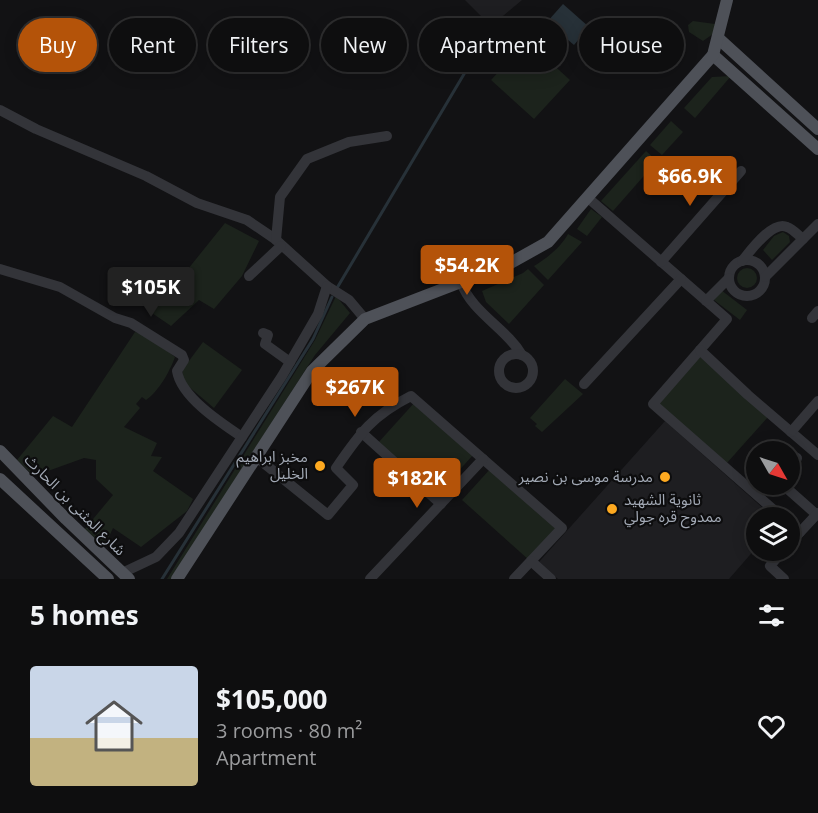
<!DOCTYPE html>
<meta charset="utf-8">
<style>
body{margin:0;font-family:"Open Sans","Noto Sans Arabic",sans-serif;background:#171718;color:#f1f3f6;height:100vh;display:flex;flex-direction:column;font-size:22px;white-space:nowrap}
*{box-sizing:border-box;margin:0}
p{font-size:20px;color:#9b9c9e}
.icon{flex:none;width:33px;height:33px;fill:none;stroke:currentColor;stroke-width:2;stroke-linecap:round;stroke-linejoin:round}
.map{position:relative;height:579px;overflow:hidden}
.panel{display:flex;flex-direction:column;background:#0e0e0f;flex:1}
.panel>*{flex:none}
.guide{position:absolute;left:18px;top:18px;width:783px;height:54px;display:flex;gap:12px}
.needle{width:39px;rotate:129deg}
.tools{position:absolute;left:746px;top:441px;display:grid;gap:12px}
.tools a{display:grid;place-items:center;width:54px;height:54px;border-radius:50%;background:#0e0e0f;box-shadow:0 3px 15px #0003,0 0 0 2px #2e2e2f;font-size:30px}
.price{position:absolute;translate:-50% -51px;padding:0 14px;border-radius:6px;background:#b45309;color:#fff;font-size:20px;line-height:39px;filter:drop-shadow(0 2px 3px #0008)}
.price::after{content:'';position:absolute;left:50%;top:36px;width:18px;height:14px;margin-left:-9px;background:inherit;clip-path:polygon(0 0,100% 0,50% 100%)}
.price.current{background:#222;color:#fff}
ul{padding:0;list-style:none}
li{display:flex;align-items:center;gap:18px;height:150px;padding:0 30px}
li+li{border-top:2px solid #2e2e2f}
li span{display:grid;place-items:center;flex:none;width:168px;height:120px;border-radius:6px;color:#555}
li>.icon{margin-inline-start:auto}
span .icon{width:72px;height:72px;fill:#fffc;stroke-width:1}
li b{font-size:26px}
h2{display:flex;justify-content:space-between;align-items:center;height:72px;padding:0 30px;font-size:26px}
.chip{padding:0 21px;border-radius:27px;background:#0e0e0f;box-shadow:0 3px 15px #0003,0 0 0 2px #2e2e2f;font-size:21px;line-height:54px}
.chip.current{background:#b45309;color:#fff}
.map>svg:first-child{display:block}
.built{fill:#1e1e21}
.green{fill:#1c231c}
.water{fill:#273138}
.lines{fill:none;stroke-linecap:round;stroke-linejoin:round}
.stream{stroke:#273138;stroke-width:3}
.minor{stroke:#333439;stroke-width:10}
.major{stroke:#4e5158;stroke-width:12}
.poi-dot{fill:#fda920;stroke:#0d0d0e;stroke-width:2}
.labels{text-anchor:middle;stroke-width:4.5;stroke-linejoin:round;paint-order:stroke}
.poi-label{font-size:15px;fill:#a2a9b5;stroke:#0d0d0e;text-anchor:end}
.street-label{font-size:15px;fill:#a2a9b5;stroke:#0d0d0e}
</style>
<div class="map">
<svg width="818" height="579" viewBox="0 0 818 579">
<rect width="100%" height="100%" fill="#121214"/>
<g class="built">
<polygon points="465,0 522,0 491,26"/>
<polygon points="665,421 773,517 756,518 756,548 729,579 558,579 539,562"/>
</g>
<g class="green">
<polygon points="693,21 715,24 713,34 703,41 689,32 688,25"/>
<polygon points="527,41 570,80 534,119 491,80"/>
<polygon points="731,76 695,118 684,108 712,77"/>
<polygon points="671,121 683,132 662,155 650,145"/>
<polygon points="646,151 657,161 613,211 601,201"/>
<polygon points="591,209 602,217 587,236 577,229"/>
<polygon points="225,223 259,241 242,276 214,309 199,300 171,326 149,311 160,270 180,279"/>
<polygon points="783,232 789,236 790,242 772,260 763,250 774,236"/>
<path d="M568,234L582,242L548,280L534,266C546,259 561,247 568,234Z"/>
<circle cx="747" cy="278" r="10"/>
<polygon points="528,269 544,285 509,324 486,302 482,291 523,273"/>
<polygon points="721,290 747,310 740,320 714,300"/>
<polygon points="336,296 350,313 315,355 171,579 167,579 315,340"/>
<path d="M135,332L146,335L175,357C170,371 159,391 146,400L142,397L136,404L140,408L124,427L157,443L151,456L162,457L153,471L193,499L187,511L141,547L113,528L104,548L84,530L113,495L96,479V460L84,458L34,476L17,460L53,416L72,427Z"/>
<polygon points="203,342 242,370 214,408 181,380 183,369"/>
<polygon points="700,356 768,417 726,464 658,403"/>
<polygon points="565,379 583,394 542,432 535,426 537,424 530,418"/>
<polygon points="415,402 473,455 436,496 378,443"/>
<polygon points="491,468 557,529 529,560 462,500"/>
</g>
<polygon class="water" points="563,4 589,27 574,45 547,22"/>
<g class="lines">
<g class="stream">
<polyline points="337,288 486,37"/>
<polyline points="162,579 313,339 332,297"/>
</g>
<g class="minor">
<polyline points="0,110 36,129 146,176 197,203 247,220 275,239 327,286 349,300 365,319"/>
<polyline points="587,197 727,319 653,404 783,518"/>
<polyline points="276,240 280,197 307,159 349,142 387,136"/>
<circle cx="747" cy="278" r="18"/>
<path d="M742,261C751,250 773,220 787,227C793,229 799,236 803,239"/>
<polyline points="661,262 741,171"/>
<path d="M0,269L60,287L115,318L131,323L182,355L184,360L177,371C181,397 221,423 242,437"/>
<polyline points="249,276 281,246"/>
<polyline points="765,277 818,224"/>
<path d="M461,282C472,313 506,328 522,355"/>
<polyline points="706,301 729,278"/>
<polyline points="812,318 818,311"/>
<polyline points="263,333 268,335 265,344 290,362"/>
<polyline points="700,350 748,395 818,455"/>
<circle cx="516" cy="371" r="17"/>
<polyline points="584,384 681,279"/>
<polyline points="361,432 441,504"/>
<polyline points="791,432 818,401"/>
<polyline points="775,452 778,448 784,452"/>
<polyline points="789,454 797,458"/>
<path d="M256,457L328,515L353,485L336,468C360,433 373,415 411,396L562,528L514,579"/>
<polyline points="782,484 817,515"/>
<polyline points="789,523 800,532"/>
<polyline points="789,544 818,513"/>
<polyline points="783,550 770,566 784,579"/>
<polyline points="531,561 551,579"/>
<polyline points="122,573 156,557 179,533 282,376 318,314 327,286"/>
<polyline points="370,579 483,459"/>
</g>
<g class="major">
<polyline points="718,38 818,129"/>
<polyline points="713,55 818,149"/>
<polyline points="0,451 66,519 129,579"/>
<polyline points="0,479 108,579"/>
<polyline points="177,579 312,371 365,319 461,282 498,270 548,242 713,55 727,0"/>
</g>
</g>
<g class="poi-dot">
<circle cx="320" cy="466" r="6"/>
<circle cx="665" cy="477" r="6"/>
<circle cx="612" cy="509" r="6"/>
</g>
<g class="labels">
<g class="poi-label">
<text x="308" y="462">مخبز ابراهيم<tspan x="308" dy="17">الخليل</tspan></text>
<text x="653" y="482">مدرسة موسى بن نصير</text>
<text x="624" y="505" text-anchor="start">ثانوية الشهيد<tspan x="624" dy="17">ممدوح قره جولي</tspan></text>
</g>
<g class="street-label">
<text transform="translate(75 505) rotate(45)" y="5">شارع المثنى بن الحارث</text>
</g>
</g>
</svg>
<div class="tools">
<a><svg class="needle" viewBox="-14 -14 28 28"><path d="M0-13l5 13h-10z" fill="#e53935"/><path d="M0 13l5-13h-10z" fill="#9b9c9e"/></svg></a>
<a><svg class="icon" aria-label="layers" viewBox="0 0 24 24"><path d="M12 4l9 5-9 5-9-5zM3 14l9 5 9-5"/></svg></a>
</div>
<b class="price" style="left:690px;top:207px">$66.9K</b>
<b class="price" style="left:467px;top:296px">$54.2K</b>
<b class="price current" style="left:151px;top:318px">$105K</b>
<b class="price" style="left:355px;top:418px">$267K</b>
<b class="price" style="left:417px;top:509px">$182K</b>
<div class="guide">
<a class="chip current">Buy</a>
<a class="chip">Rent</a>
<a class="chip">Filters</a>
<a class="chip">New</a>
<a class="chip">Apartment</a>
<a class="chip">House</a>
</div>
</div>
<section class="panel">
<h2>5 homes<svg class="icon" aria-label="filters" viewBox="0 0 24 24"><path d="M4 7h16M4 17h16"/><circle cx="9" cy="7" r="2"/><circle cx="15" cy="17" r="2"/></svg></h2>
<ul>
<li><span style="background:linear-gradient(#c9d6e8 60%,#c2b280 0)"><svg class="icon" aria-label="home" viewBox="0 0 24 24"><path d="M3 11l9-7 9 7M6 9v11h12V9"/></svg></span><div><b>$105,000</b><p>3 rooms · 80 m²</p><p>Apartment</p></div><svg class="icon" aria-label="heart" viewBox="0 0 24 24"><path d="M12 20l-8-8c-3-5 5-10 8-4 3-6 11-1 8 4z"/></svg></li>
</ul>
</section>
